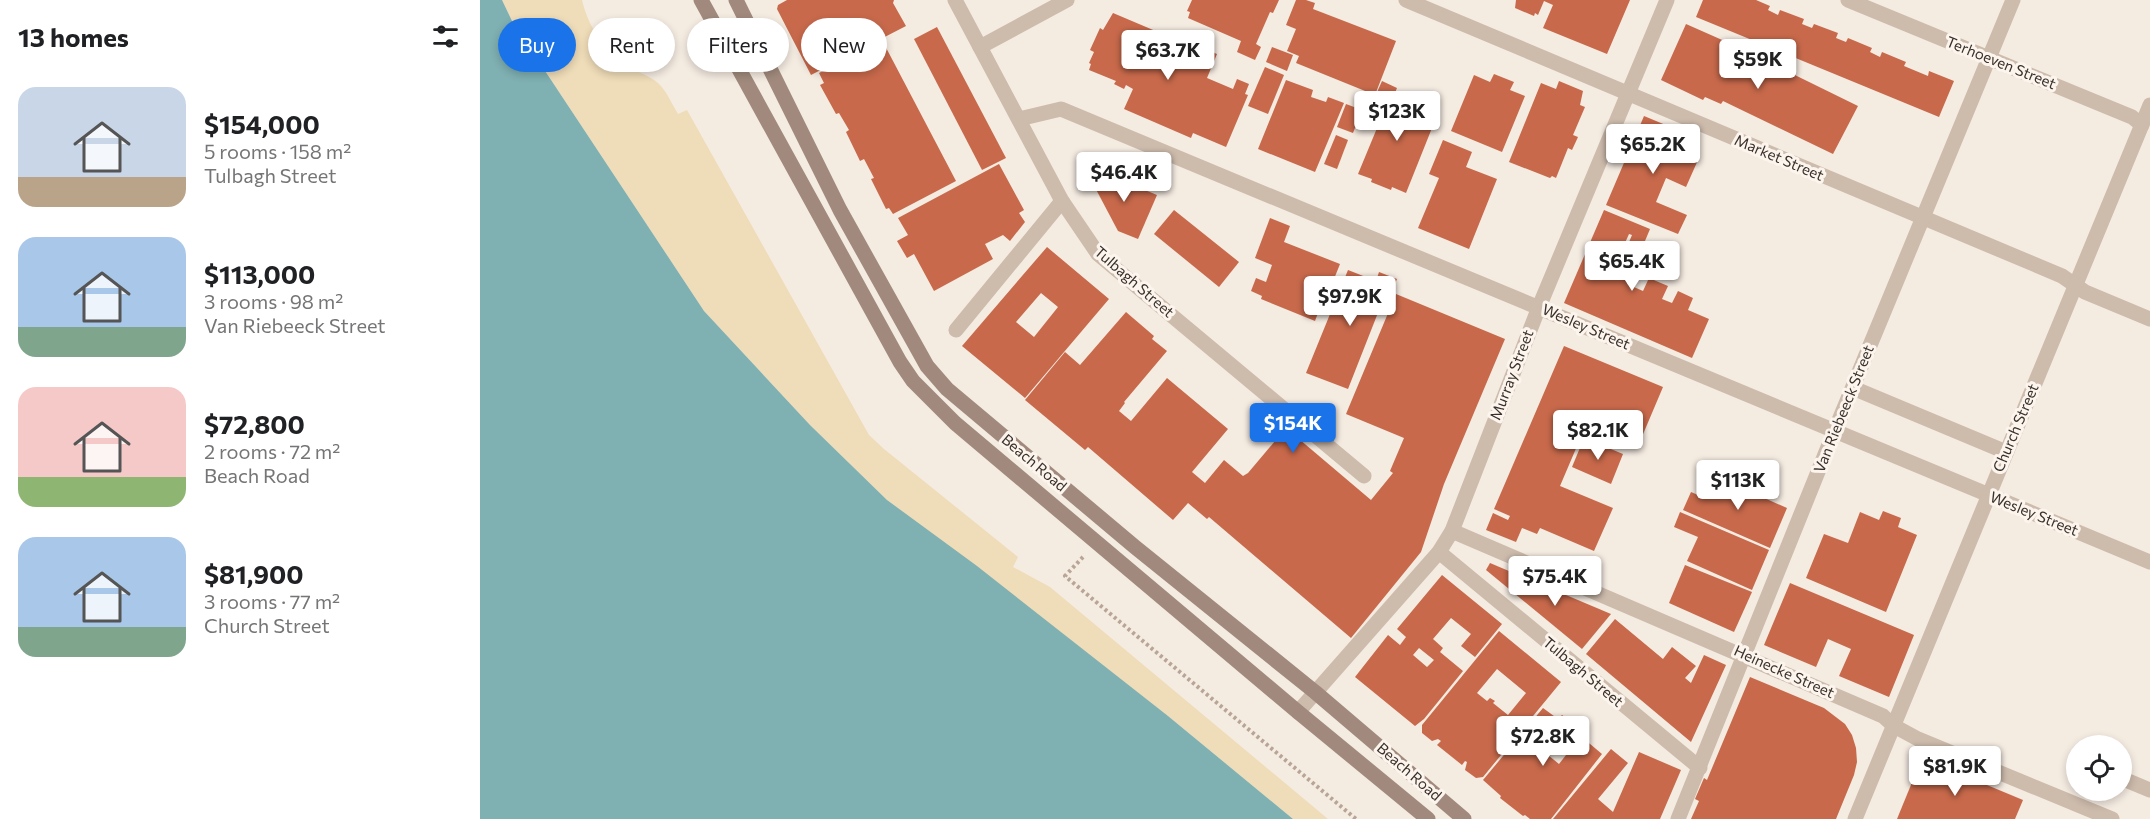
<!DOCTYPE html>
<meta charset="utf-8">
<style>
body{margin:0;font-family:Commissioner,sans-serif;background:#f6f6f6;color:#202124;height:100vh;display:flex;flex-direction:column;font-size:22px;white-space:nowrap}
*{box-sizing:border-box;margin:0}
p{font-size:20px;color:#757577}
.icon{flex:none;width:33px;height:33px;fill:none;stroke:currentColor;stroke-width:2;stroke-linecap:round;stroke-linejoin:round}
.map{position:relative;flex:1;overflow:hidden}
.sheet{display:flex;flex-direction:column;background:#fff;width:480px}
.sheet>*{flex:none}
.banner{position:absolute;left:18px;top:18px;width:570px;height:54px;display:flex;gap:12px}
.tools{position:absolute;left:1586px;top:735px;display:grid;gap:12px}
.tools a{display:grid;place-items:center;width:66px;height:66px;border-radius:50%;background:#fff;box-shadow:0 3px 9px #0003;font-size:30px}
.price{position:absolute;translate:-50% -51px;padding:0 14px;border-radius:6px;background:#fff;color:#222;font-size:20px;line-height:39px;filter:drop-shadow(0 2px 3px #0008)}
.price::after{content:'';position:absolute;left:50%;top:36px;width:18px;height:14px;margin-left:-9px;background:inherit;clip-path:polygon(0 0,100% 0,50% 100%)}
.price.current{background:#1a73e8;color:#fff}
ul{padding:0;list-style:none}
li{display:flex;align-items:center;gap:18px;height:150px;padding:0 18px}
li span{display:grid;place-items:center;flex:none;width:168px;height:120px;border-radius:18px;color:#555}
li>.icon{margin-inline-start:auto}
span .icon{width:72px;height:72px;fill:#fffc;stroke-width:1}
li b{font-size:26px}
h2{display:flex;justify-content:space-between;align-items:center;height:72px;padding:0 18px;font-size:26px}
.tag{padding:0 21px;border-radius:27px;background:#fff;box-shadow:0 3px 9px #0003;font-size:21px;line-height:54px}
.tag.current{background:#1a73e8;color:#fff}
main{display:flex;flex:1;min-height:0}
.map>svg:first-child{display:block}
.sand{fill:#efdcb8}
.water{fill:#7fb0b2}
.building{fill:#c8694b;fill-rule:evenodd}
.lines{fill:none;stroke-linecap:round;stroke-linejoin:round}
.path{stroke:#b9a596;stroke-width:4;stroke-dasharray:3 3;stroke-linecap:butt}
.lane{stroke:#cdbbac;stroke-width:15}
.street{stroke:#cdbbac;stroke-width:15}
.secondary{stroke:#a18a7d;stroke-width:15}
.labels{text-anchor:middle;stroke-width:6;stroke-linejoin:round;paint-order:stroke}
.street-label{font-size:15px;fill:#3b302b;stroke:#fbf5ee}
</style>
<main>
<section class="sheet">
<h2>13 homes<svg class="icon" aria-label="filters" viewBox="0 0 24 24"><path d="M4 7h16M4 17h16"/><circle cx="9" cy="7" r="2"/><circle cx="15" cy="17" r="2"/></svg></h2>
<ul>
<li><span style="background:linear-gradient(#c9d6e8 75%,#b9a48a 0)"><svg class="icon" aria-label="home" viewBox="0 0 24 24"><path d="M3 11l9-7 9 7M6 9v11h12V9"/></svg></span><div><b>$154,000</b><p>5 rooms · 158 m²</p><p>Tulbagh Street</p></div></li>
<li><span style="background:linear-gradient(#a9c7e8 75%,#7fa58c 0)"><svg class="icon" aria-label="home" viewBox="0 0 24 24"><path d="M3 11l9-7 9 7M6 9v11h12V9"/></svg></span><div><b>$113,000</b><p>3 rooms · 98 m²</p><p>Van Riebeeck Street</p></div></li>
<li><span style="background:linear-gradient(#f6c9c9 75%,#8fb573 0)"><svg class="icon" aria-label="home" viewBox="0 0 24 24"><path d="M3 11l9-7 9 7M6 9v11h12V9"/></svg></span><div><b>$72,800</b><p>2 rooms · 72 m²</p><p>Beach Road</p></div></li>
<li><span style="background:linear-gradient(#a9c7e8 75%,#7fa58c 0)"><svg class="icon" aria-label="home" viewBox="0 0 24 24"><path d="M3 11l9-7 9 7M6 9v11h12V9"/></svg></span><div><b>$81,900</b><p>3 rooms · 77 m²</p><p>Church Street</p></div></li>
</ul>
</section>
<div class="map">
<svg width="1670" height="819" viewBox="0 0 1670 819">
<rect width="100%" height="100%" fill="#f4ebe1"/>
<path class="sand" d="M22,0H102C108,27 126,53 149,67C158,72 170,76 178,83C186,90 192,104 198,114L207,110L389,435L404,449L538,557L533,567L570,587L848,819H813L688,716L407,500L330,425L224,311L32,21Z"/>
<polygon class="water" points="0,0 22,0 32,21 224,311 330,425 407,500 497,566 688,716 813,819 0,819"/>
<g class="building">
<polygon points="307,0 414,0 413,3 426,26 331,75 297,9 298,5"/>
<polygon points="712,0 799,0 793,13 790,12 776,44 781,47 775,60 757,52 761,41 708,18 710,12 707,11"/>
<polygon points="816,0 826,0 835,3 833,9 916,41 895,95 816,63 819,56 807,51 816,29 806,25"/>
<polygon points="1036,0 1150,0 1127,54 1063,28 1073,5 1064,1 1058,15 1055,13 1054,16 1035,8"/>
<polygon points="1223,0 1276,0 1290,6 1288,10 1298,15 1300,10 1324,19 1322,24 1332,28 1334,24 1358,33 1356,38 1366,42 1368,38 1392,48 1390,52 1400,57 1402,52 1426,62 1424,66 1448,76 1449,71 1474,81 1459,117 1216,17"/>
<polygon points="633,13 685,35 685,37 693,40 688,52 698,57 705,41 737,54 727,78 753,89 757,79 769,84 765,94 768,95 746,147 713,133 711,138 644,109 653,89 646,85 644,89 634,84 636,81 609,70 611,64 609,63 614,52 610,50 620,28 623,30"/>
<polygon points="1206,24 1249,43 1245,53 1274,66 1278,57 1378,106 1353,154 1243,101 1241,104 1225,97 1223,100 1181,80"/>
<polygon points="457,27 526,158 502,170 434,39"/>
<polygon points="402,40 476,181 413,214 409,208 406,209 391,179 394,178 384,159 380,161 366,132 369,130 359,113 356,114 340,85 344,83 339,73"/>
<polygon points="792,47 813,55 807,71 786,62"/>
<polygon points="785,67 804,75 788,114 768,106"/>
<polygon points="1014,74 1034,82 1030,90 1045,96 1022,152 971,131 994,75 1010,82"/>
<polygon points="806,80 833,90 831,97 846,102 848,97 864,103 835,172 778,149"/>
<polygon points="902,81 917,88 912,100 914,101 917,96 943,106 941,112 956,118 926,193 912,187 911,190 891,182 892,179 878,174 907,104 894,99"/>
<polygon points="1079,81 1103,91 1100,105 1105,107 1093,135 1098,137 1092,150 1088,148 1076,178 1072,176 1070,178 1029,162 1061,83 1076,89"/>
<polygon points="866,104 882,110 873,133 857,127"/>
<polygon points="1164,116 1205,133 1198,151 1218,160 1206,187 1186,178 1176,202 1207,215 1198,234 1126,205"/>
<polygon points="856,135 868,140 857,169 844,164"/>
<polygon points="963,140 992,152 986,167 1017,179 989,249 938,228 959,178 949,174"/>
<polygon points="519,164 544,210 539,213 545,222 530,241 523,235 505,244 513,259 454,291 434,254 427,258 417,241 428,235 418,218"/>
<polygon points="619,171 677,195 658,239 638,231 610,178 610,176"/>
<polygon points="694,210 759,262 739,287 674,234"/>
<polygon points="1124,210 1170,229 1160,253 1147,247 1152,235 1149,234 1136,263 1133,262 1131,266 1151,274 1147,284 1163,291 1169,278 1188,286 1182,299 1192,303 1198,291 1213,298 1208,310 1229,319 1212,358 1084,303"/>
<polygon points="790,218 810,226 804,242 860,264 840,314 838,313 835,321 781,299 782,296 771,291 776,278 786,282 792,265 775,258"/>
<path d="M567,247L629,299L545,398L482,346ZM561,293L578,307L554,337L536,322Z"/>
<polygon points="868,270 896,281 899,272 917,279 908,302 903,300 868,389 826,373"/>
<polygon points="916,294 1025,339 964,484 941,552 871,638 729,517 727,519 708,503 693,520 608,447 605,450 545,400 585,352 600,365 646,312 674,336 672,339 687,351 644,402 645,403 639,411 651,421 687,378 748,429 712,472 725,483 744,460 763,476 768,473 806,428 891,500 913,473 910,471 924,438 866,414"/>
<polygon points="1084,346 1183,387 1161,439 1109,418 1080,486 1133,508 1114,551 1060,528 1057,534 1042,528 1036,542 1006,530 1013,513 1028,520 1030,516 1014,509"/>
<polygon points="1104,438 1143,454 1131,484 1092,467"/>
<polygon points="1235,476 1307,508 1290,548 1203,510 1211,492 1225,498"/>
<polygon points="1403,511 1421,518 1418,527 1437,535 1406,612 1326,578 1344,534 1368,543 1380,512 1399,520"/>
<polygon points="1200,512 1289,550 1272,590 1207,561 1218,537 1194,527"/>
<polygon points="1010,563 1131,614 1102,649 1006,570"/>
<polygon points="1205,565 1272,592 1254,632 1189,603"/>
<path d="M962,575L1022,624L995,657L981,646L991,634L971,618L953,639L963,648L960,652L983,671L944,719L935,726L875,677L908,635L920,645L926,637L917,629ZM939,648L954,660L947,667L933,655Z"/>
<polygon points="1310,583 1434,635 1409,697 1359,676 1371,649 1348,639 1336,667 1284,645"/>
<polygon points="1135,619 1183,659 1192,647 1216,666 1205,678 1211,683 1224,655 1246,665 1211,742 1106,654"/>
<path d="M1019,631L1081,682L1003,777L996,778L985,770L987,762L985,761L982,765L957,745L961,741L958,739L952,741L942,733V725ZM1017,669L1046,693L1028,715L1013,703L1015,701L1010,698L1007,701L997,693Z"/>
<polygon points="1270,677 1344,708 1365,724 1372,735 1376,748 1377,762 1374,775 1356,819 1211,819 1219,801 1215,799 1224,778 1227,780"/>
<path d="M1063,708L1078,719L1082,715L1090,721L1086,726L1089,729L1093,724L1100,729L1097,733L1122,754L1071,819H1050L1045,815L1043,816L1020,798L1021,796L1003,780ZM1077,733L1093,746L1079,764L1063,751Z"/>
<polygon points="1131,749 1148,763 1118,799 1133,812 1159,752 1201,770 1180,819 1073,819"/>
<polygon points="1442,758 1543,800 1535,819 1417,819"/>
</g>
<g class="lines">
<polyline class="path" points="603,557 585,576 876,819"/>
<g class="lane">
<polyline points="1595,285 1605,292 1670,319"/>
<polyline points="476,330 582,201"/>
<polyline points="1373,388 1526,452"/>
<polyline points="972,531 1403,716 1414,726 1438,739 1632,819"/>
<polyline points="959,552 1220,768"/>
<polyline points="1641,778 1670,790"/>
</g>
<g class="street">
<polyline points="475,0 582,201 618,254 884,476"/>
<polyline points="926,0 1582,276 1595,285"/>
<polyline points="1368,0 1652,117 1662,125"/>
<polyline points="500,47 587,0"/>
<polyline points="539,119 581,109 1670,562"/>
<polyline points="818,712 959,552 972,531 1059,307 1187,0"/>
<polyline points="1198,819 1350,442 1533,0"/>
<polyline points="1375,819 1670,105"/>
</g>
<g class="secondary">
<polyline points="221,0 420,362 433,381 475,423 818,712 948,819"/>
<polyline points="256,0 360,210 447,366 467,389 655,547 835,692 984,819"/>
</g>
</g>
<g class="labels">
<g class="street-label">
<text transform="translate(1521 63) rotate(22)" y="5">Terhoeven Street</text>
<text transform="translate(1299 158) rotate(23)" y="5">Market Street</text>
<text transform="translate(654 282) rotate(41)" y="5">Tulbagh Street</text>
<text transform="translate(1106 327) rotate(23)" y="5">Wesley Street</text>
<text transform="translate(1032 375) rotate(-69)" y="5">Murray Street</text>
<text transform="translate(1364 409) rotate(-68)" y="5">Van Riebeeck Street</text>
<text transform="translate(1536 428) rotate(-67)" y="5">Church Street</text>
<text transform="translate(554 463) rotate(40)" y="5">Beach Road</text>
<text transform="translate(1554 514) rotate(22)" y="5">Wesley Street</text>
<text transform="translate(1103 672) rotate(40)" y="5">Tulbagh Street</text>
<text transform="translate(1304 672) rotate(24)" y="5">Heinecke Street</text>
<text transform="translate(929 772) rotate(41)" y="5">Beach Road</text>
</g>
</g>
</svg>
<div class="tools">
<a><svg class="icon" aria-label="locate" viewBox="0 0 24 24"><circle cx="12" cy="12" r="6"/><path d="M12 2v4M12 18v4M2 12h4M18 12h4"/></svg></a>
</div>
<b class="price" style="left:688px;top:81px">$63.7K</b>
<b class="price" style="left:1278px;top:90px">$59K</b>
<b class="price" style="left:917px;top:142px">$123K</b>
<b class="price" style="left:1173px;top:175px">$65.2K</b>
<b class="price" style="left:644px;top:203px">$46.4K</b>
<b class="price" style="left:1152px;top:292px">$65.4K</b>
<b class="price" style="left:870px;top:327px">$97.9K</b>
<b class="price current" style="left:813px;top:454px">$154K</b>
<b class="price" style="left:1118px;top:461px">$82.1K</b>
<b class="price" style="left:1258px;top:511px">$113K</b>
<b class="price" style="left:1075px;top:607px">$75.4K</b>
<b class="price" style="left:1063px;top:767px">$72.8K</b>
<b class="price" style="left:1475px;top:797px">$81.9K</b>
<div class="banner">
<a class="tag current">Buy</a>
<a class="tag">Rent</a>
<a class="tag">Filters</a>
<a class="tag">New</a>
</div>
</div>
</main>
